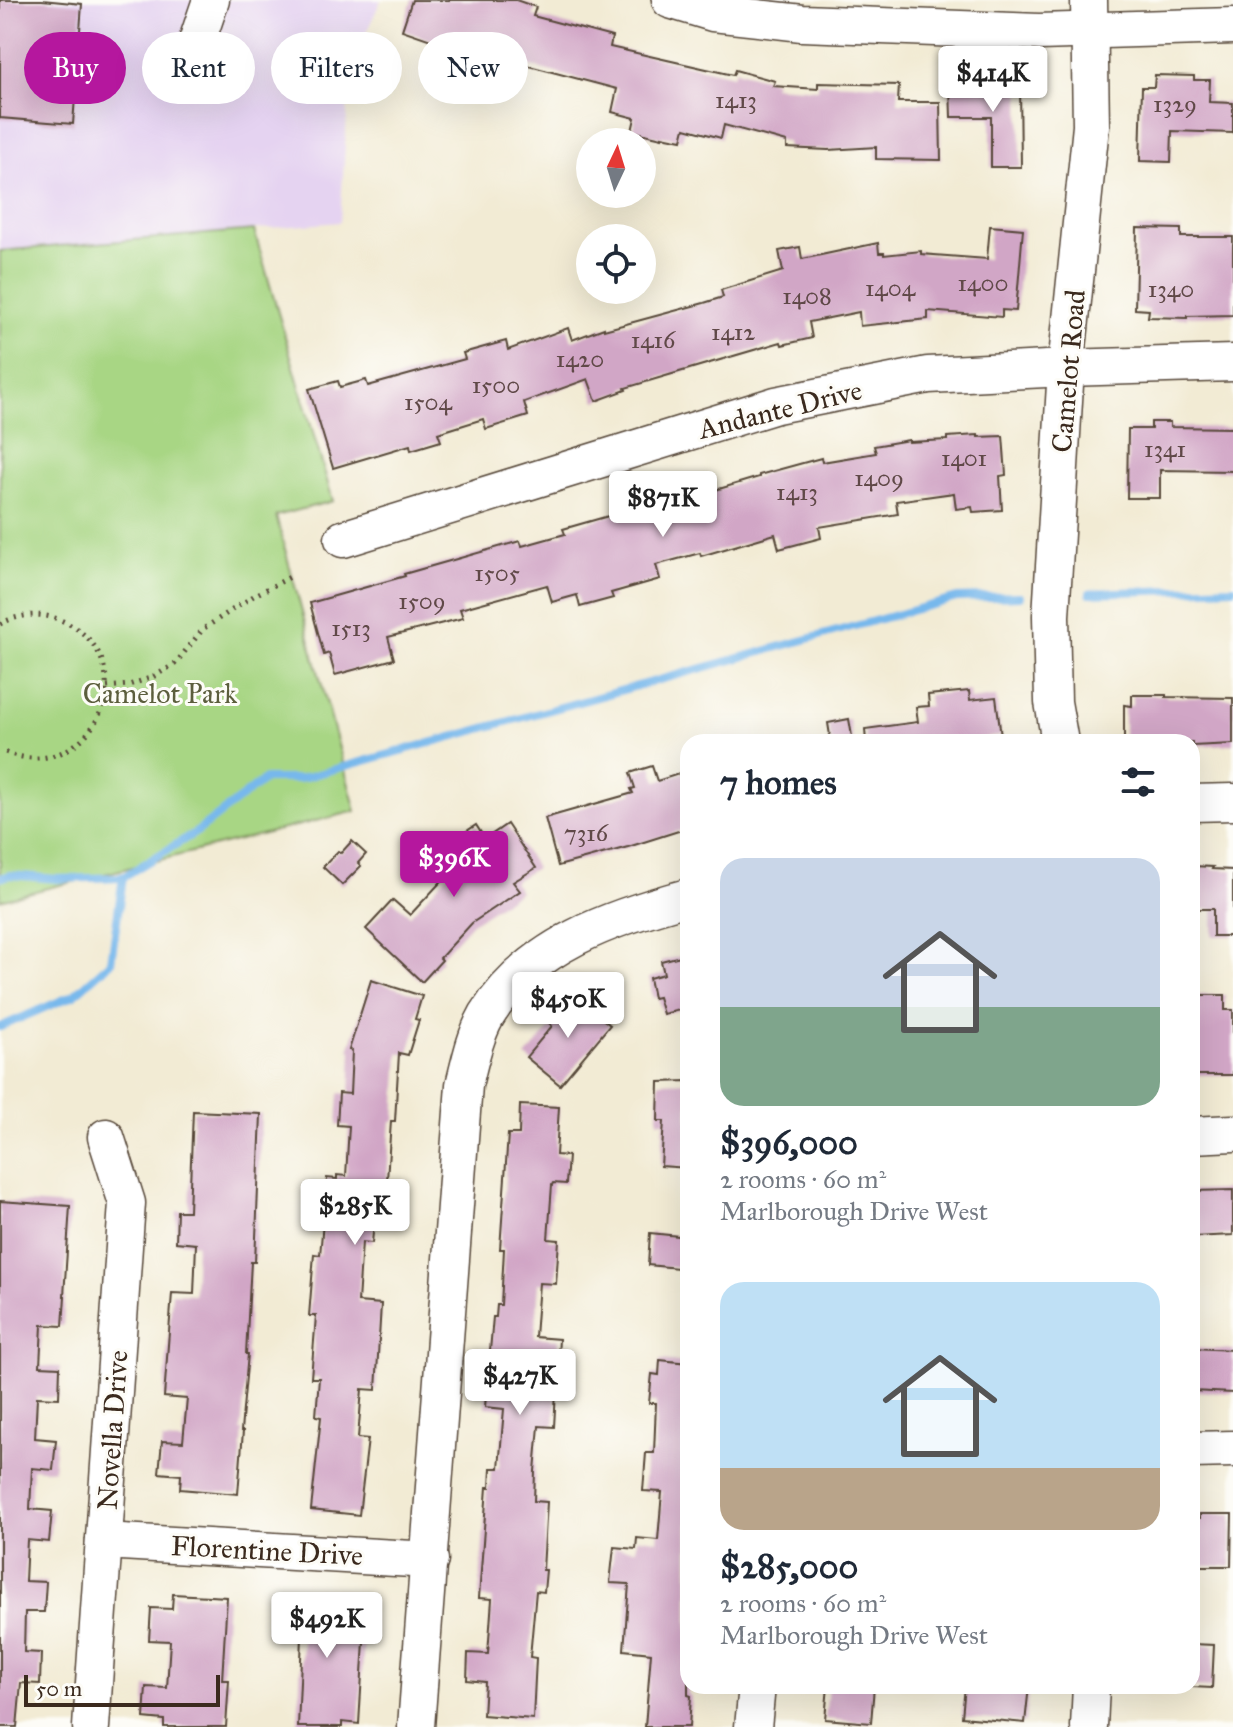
<!DOCTYPE html>
<meta charset="utf-8">
<style>
body{margin:0;font-family:"IM FELL Great Primer",serif;background:#f2f2f3;color:#1f2937;height:100vh;display:flex;flex-direction:column;font-size:30px;white-space:nowrap}
*{box-sizing:border-box;margin:0}
p{font-size:26px;color:#747a83}
.icon{flex:none;width:44px;height:44px;fill:none;stroke:currentColor;stroke-width:2;stroke-linecap:round;stroke-linejoin:round}
.map{position:relative;flex:1;overflow:hidden}
.details{position:absolute;left:680px;top:734px;width:520px;height:960px;display:flex;flex-direction:column;background:#fff;border-radius:24px;box-shadow:0 8px 32px #0002}
.details>*{flex:none}
.banner{position:absolute;left:24px;top:32px;width:536px;height:72px;display:flex;gap:16px}
.needle{width:52px;rotate:4deg}
.tools{position:absolute;left:576px;top:128px;display:grid;gap:16px}
.tools a{display:grid;place-items:center;width:80px;height:80px;border-radius:50%;background:#fff;box-shadow:0 8px 32px #0002;font-size:40px}
.scale{position:absolute;left:24px;bottom:20px;width:196px;box-sizing:border-box;padding-left:8px;border:4px solid #3b2a1e;border-top:0;font-size:22px;line-height:28px;white-space:nowrap;color:#3b2a1e;-webkit-text-stroke:6px #fdfcf7;paint-order:stroke}
.price{position:absolute;translate:-50% -68px;padding:0 18px;border-radius:8px;background:#fff;color:#222;font-size:26px;line-height:52px;filter:drop-shadow(0 2px 4px #0008)}
.price::after{content:'';position:absolute;left:50%;top:48px;width:24px;height:18px;margin-left:-12px;background:inherit;clip-path:polygon(0 0,100% 0,50% 100%)}
.price.on{background:#b5179e;color:#fff}
ul{padding:0;list-style:none}
li{display:grid;align-content:center;gap:16px;height:424px;padding:0 40px}
li span{display:grid;place-items:center;height:248px;border-radius:24px;color:#555}
li>.icon{margin-inline-start:auto}
span .icon{width:144px;height:144px;fill:#fffc;stroke-width:1}
li b{font-size:34px}
h2{display:flex;justify-content:space-between;align-items:center;height:96px;padding:0 40px;font-size:34px}
.pill{padding:0 28px;border-radius:36px;background:#fff;box-shadow:0 8px 32px #0002;font-size:28px;line-height:72px}
.pill.on{background:#b5179e;color:#fff}
.map>svg:first-child{display:block}
.built{fill:#e5d3f1}
.green{fill:#a8d684;stroke:#728051;stroke-width:2}
.lines{fill:none;stroke-linecap:round;stroke-linejoin:round}
.stream{stroke:#77b8ec;stroke-width:8}
.building{fill:#d1a6c6}
.minor-casing{stroke:#564739;stroke-width:39}
.path{stroke:#564739;stroke-width:5;stroke-dasharray:2 6;stroke-linecap:butt}
.minor{stroke:#fff;stroke-width:36}
.labels{text-anchor:middle;stroke-width:6;stroke-linejoin:round;paint-order:stroke}
.number-label{font-size:24px;fill:#604948}
.street-label{font-size:28px;fill:#3b2a1e;stroke:#fdfcf7}
.park-label{font-size:28px;fill:#5c5e3d;stroke:#fdfcf7}
</style>
<div class="map">
<svg width="1233" height="1727" viewBox="0 0 1233 1727">
<rect width="100%" height="100%" fill="#fdfcf7"/>
<filter id="ink" filterUnits="userSpaceOnUse"><feTurbulence type="fractalNoise" baseFrequency=".0125" numOctaves="2"/><feDisplacementMap in="SourceGraphic" scale="16" xChannelSelector="R" yChannelSelector="G"/><feConvolveMatrix kernelMatrix="1 2 1 2 8 2 1 2 1" color-interpolation-filters="sRGB"/></filter>
<filter id="wash" filterUnits="userSpaceOnUse"><feTurbulence type="fractalNoise" baseFrequency=".006" numOctaves="4" result="noise"/><feDisplacementMap in="SourceGraphic" scale="32" xChannelSelector="R" yChannelSelector="G"/><feGaussianBlur stdDeviation="1.8" result="paint"/><feColorMatrix in="noise" values="0 0 0 0 0 0 0 0 0 0 0 0 0 0 0 0 0 1.4 0 .05"/><feComposite in="paint" operator="in"/></filter>
<g filter="url(#wash)">
<rect width="100%" height="100%" fill="#f2ebd4"/>
<polygon class="built" points="0,0 381,0 350,68 340,222 0,251"/>
<polygon class="green" points="254,230 333,501 276,516 356,811 0,900 0,251"/>
<g class="lines">
<g class="stream">
<polyline points="1090,593 1233,588"/>
<polyline points="0,878 9,875 57,879 123,877"/>
<polyline points="0,1027 74,995 111,962 123,877 198,831 265,779 299,779 957,598 1020,596"/>
</g>
</g>
<g id="blocks">
<g class="building">
<polygon points="0,0 42,0 82,4 73,124 0,118"/>
<polygon points="412,0 516,0 536,7 533,16 612,37 610,47 733,75 735,70 775,81 773,86 818,89 818,83 899,85 898,102 940,102 941,160 876,159 876,147 828,150 787,148 787,142 724,125 721,138 685,128 682,140 662,136 662,138 632,131 635,118 612,112 617,89 518,63 518,65 509,62 504,80 458,65 463,51 402,30"/>
<polygon points="1155,75 1194,76 1194,80 1210,80 1209,102 1233,103 1233,133 1172,131 1171,162 1140,161 1142,87 1154,87"/>
<polygon points="966,77 1008,77 1008,84 1020,84 1021,167 991,167 991,117 951,117 950,86 966,86"/>
<polygon points="990,226 1023,229 1016,311 1002,310 1002,317 928,311 928,319 860,326 859,312 809,322 812,338 782,345 781,342 669,375 625,388 626,390 596,401 588,379 524,402 528,416 486,429 483,419 438,433 441,441 411,450 410,445 333,468 309,389 338,381 340,387 366,380 368,386 465,359 463,353 506,341 508,350 568,328 572,340 604,328 604,330 704,303 723,297 721,290 783,271 779,251 800,247 802,259 878,243 879,253 884,253 884,255 921,251 921,254 987,259"/>
<polygon points="1137,228 1181,229 1181,237 1233,237 1233,315 1187,316 1187,318 1148,317 1149,310 1135,309"/>
<polygon points="1151,422 1170,422 1170,427 1233,428 1233,471 1160,470 1160,498 1127,498 1128,429 1151,429"/>
<polygon points="978,435 978,437 1003,436 1006,475 1000,476 1002,510 973,512 972,507 956,509 954,493 896,501 898,514 819,527 821,538 779,549 775,534 701,556 700,553 656,565 660,579 611,593 613,598 580,607 577,595 552,602 547,585 460,609 463,618 388,637 394,659 335,675 329,653 324,655 310,603 405,576 404,574 520,541 522,546 565,534 563,529 668,499 669,504 759,477 759,475 821,458 822,462 876,453 874,446 909,440 909,442 947,440 947,437"/>
<polygon points="969,691 970,700 996,697 1001,736 956,742 866,742 865,729 918,722 916,707 929,706 928,695"/>
<polygon points="1132,695 1166,695 1166,697 1233,698 1233,744 1192,746 1192,742 1124,742 1124,705 1132,706"/>
<polygon points="849,719 853,742 831,742 828,723"/>
<polygon points="652,766 657,781 688,771 688,828 628,847 558,866 545,818 633,793 631,789 635,788 630,773"/>
<polygon points="507,824 536,868 513,882 520,891 472,923 440,958 442,960 422,982 366,929 393,900 410,915 453,869 440,849 476,825 485,839"/>
<polygon points="352,841 366,854 358,863 361,866 342,885 323,867 338,851 341,853"/>
<polygon points="1192,866 1213,867 1212,869 1233,870 1233,936 1213,936 1213,909 1192,909"/>
<polygon points="688,954 688,1008 663,1014 658,997 653,998 649,978 664,974 661,961"/>
<polygon points="371,980 422,996 415,1019 419,1020 408,1055 399,1053 395,1121 391,1121 387,1180 392,1180 388,1213 375,1211 372,1243 362,1242 358,1302 381,1304 376,1390 362,1389 358,1438 368,1439 359,1515 311,1510 321,1417 316,1416 319,1378 311,1378 316,1316 309,1316 314,1254 320,1255 327,1178 337,1179 337,1175 346,1176 349,1126 337,1125 339,1093 350,1094 352,1051 349,1050"/>
<polygon points="572,994 610,1025 560,1085 526,1057 552,1026 549,1023"/>
<polygon points="1192,995 1225,995 1225,1010 1233,1010 1233,1075 1192,1075"/>
<polygon points="688,1081 688,1168 661,1166 664,1121 658,1121 659,1082"/>
<polygon points="520,1105 559,1107 556,1155 568,1156 566,1184 553,1183 552,1185 548,1239 559,1240 556,1284 539,1283 535,1337 559,1339 554,1427 539,1426 535,1471 534,1501 547,1502 543,1570 546,1570 544,1592 536,1591 530,1657 536,1658 533,1719 483,1715 485,1682 467,1680 468,1653 488,1654 492,1599 479,1598 487,1487 490,1487 491,1468 499,1468 504,1409 485,1407 493,1317 496,1317 497,1305 501,1305 504,1249 500,1249 508,1134 519,1134"/>
<polygon points="193,1111 261,1114 255,1262 251,1262 246,1354 248,1354 241,1431 243,1431 238,1494 180,1489 181,1475 159,1473 162,1441 183,1442 187,1399 164,1397 172,1293 194,1294 196,1244 176,1242 177,1211 189,1211"/>
<polygon points="1233,1190 1233,1235 1192,1237 1192,1191"/>
<polygon points="0,1201 70,1206 64,1296 65,1296 63,1326 42,1325 40,1366 60,1367 59,1398 37,1397 35,1438 56,1440 53,1470 32,1468 30,1509 52,1511 49,1542 27,1540 25,1581 46,1582 44,1612 25,1612 24,1652 41,1653 40,1684 21,1683 17,1727 0,1727"/>
<polygon points="650,1233 688,1237 688,1269 648,1265"/>
<polygon points="1192,1348 1233,1350 1233,1393 1192,1391"/>
<polygon points="660,1360 688,1363 688,1695 691,1696 689,1727 645,1727 651,1653 624,1650 629,1584 610,1583 614,1547 636,1549 637,1538 658,1540 662,1492 643,1491 646,1453 654,1453 656,1403 649,1403 652,1374 659,1375"/>
<polygon points="1200,1514 1232,1514 1231,1566 1192,1566 1192,1518 1200,1518"/>
<polygon points="173,1594 227,1597 222,1680 229,1680 226,1727 164,1727 164,1720 144,1718 146,1687 167,1688 170,1641 149,1640 151,1608 172,1609"/>
<polygon points="316,1599 361,1601 359,1623 365,1624 359,1724 342,1722 342,1727 298,1727 302,1637 274,1635 277,1604 316,1607"/>
<polygon points="1192,1644 1214,1645 1212,1688 1192,1687"/>
<polygon points="828,1686 874,1686 871,1723 825,1719"/>
<polygon points="965,1686 1029,1686 1025,1723 962,1717"/>
</g>
</g>
</g>
<g filter="url(#ink)">
<use href="#blocks" fill-opacity="0" stroke="#564739" stroke-width="2"/>
<g class="lines">
<g class="minor-casing">
<g id="minor">
<polyline points="670,0 713,13 802,23 1039,32 1233,26"/>
<polyline points="193,53 211,0"/>
<polyline points="343,539 776,405 928,375 1066,368 1233,363"/>
<polyline points="1060,742 1053,702 1051,616 1066,368 1091,126 1089,0"/>
<polyline points="1192,803 1233,802"/>
<polyline points="1192,1135 1233,1133"/>
<polyline points="1192,1450 1233,1449"/>
<polyline points="104,1541 430,1560"/>
<polyline points="91,1727 127,1203 106,1137"/>
<path d="M416,1727L464,1085C470,1061 475,1036 487,1015C530,945 613,917 688,897"/>
<polyline points="753,1727 757,1686"/>
<polyline points="1089,1727 1091,1686"/>
</g>
</g>
<g class="path">
<path d="M0,624C21,613 44,612 65,622C151,664 89,791 0,750"/>
<polyline points="107,687 129,685 153,677 175,664 203,629 255,595 292,576"/>
</g>
<use href="#minor" class="minor"/>
</g>
</g>
<g class="labels">
<g class="number-label">
<text x="736" y="108">1413</text>
<text x="1175" y="112">1329</text>
<text x="983" y="291">1400</text>
<text x="890" y="296">1404</text>
<text x="1171" y="297">1340</text>
<text x="807" y="304">1408</text>
<text x="733" y="340">1412</text>
<text x="653" y="348">1416</text>
<text x="580" y="367">1420</text>
<text x="496" y="393">1500</text>
<text x="428" y="410">1504</text>
<text x="1165" y="457">1341</text>
<text x="964" y="466">1401</text>
<text x="879" y="486">1409</text>
<text x="797" y="500">1413</text>
<text x="497" y="581">1505</text>
<text x="422" y="609">1509</text>
<text x="351" y="636">1513</text>
<text x="586" y="841">7316</text>
</g>
<g class="street-label">
<text transform="translate(1068 371) rotate(-85)" y="10">Camelot Road</text>
<text transform="translate(780 409) rotate(-14)" y="10">Andante Drive</text>
<text transform="translate(112 1430) rotate(-86)" y="10">Novella Drive</text>
<text transform="translate(267 1550) rotate(3)" y="10">Florentine Drive</text>
</g>
<g class="park-label">
<text x="160" y="703">Camelot Park</text>
</g>
</g>
</svg>
<div class="tools">
<a><svg class="needle" viewBox="-14 -14 28 28"><path d="M0-13l5 13h-10z" fill="#e53935"/><path d="M0 13l5-13h-10z" fill="#747a83"/></svg></a>
<a><svg class="icon" aria-label="locate" viewBox="0 0 24 24"><circle cx="12" cy="12" r="6"/><path d="M12 2v4M12 18v4M2 12h4M18 12h4"/></svg></a>
</div>
<div class="scale">50 m</div>
<b class="price" style="left:993px;top:114px">$414K</b>
<b class="price" style="left:663px;top:539px">$871K</b>
<b class="price on" style="left:454px;top:899px">$396K</b>
<b class="price" style="left:568px;top:1040px">$450K</b>
<b class="price" style="left:355px;top:1247px">$285K</b>
<b class="price" style="left:520px;top:1417px">$427K</b>
<b class="price" style="left:327px;top:1660px">$492K</b>
<div class="banner">
<a class="pill on">Buy</a>
<a class="pill">Rent</a>
<a class="pill">Filters</a>
<a class="pill">New</a>
</div>
<section class="details">
<h2>7 homes<svg class="icon" aria-label="filters" viewBox="0 0 24 24"><path d="M4 7h16M4 17h16"/><circle cx="9" cy="7" r="2"/><circle cx="15" cy="17" r="2"/></svg></h2>
<ul>
<li><span style="background:linear-gradient(#c9d6e8 60%,#7fa58c 0)"><svg class="icon" aria-label="home" viewBox="0 0 24 24"><path d="M3 11l9-7 9 7M6 9v11h12V9"/></svg></span><div><b>$396,000</b><p>2 rooms · 60 m²</p><p>Marlborough Drive West</p></div></li>
<li><span style="background:linear-gradient(#bfe0f5 75%,#b9a48a 0)"><svg class="icon" aria-label="home" viewBox="0 0 24 24"><path d="M3 11l9-7 9 7M6 9v11h12V9"/></svg></span><div><b>$285,000</b><p>2 rooms · 60 m²</p><p>Marlborough Drive West</p></div></li>
</ul>
</section>
</div>
